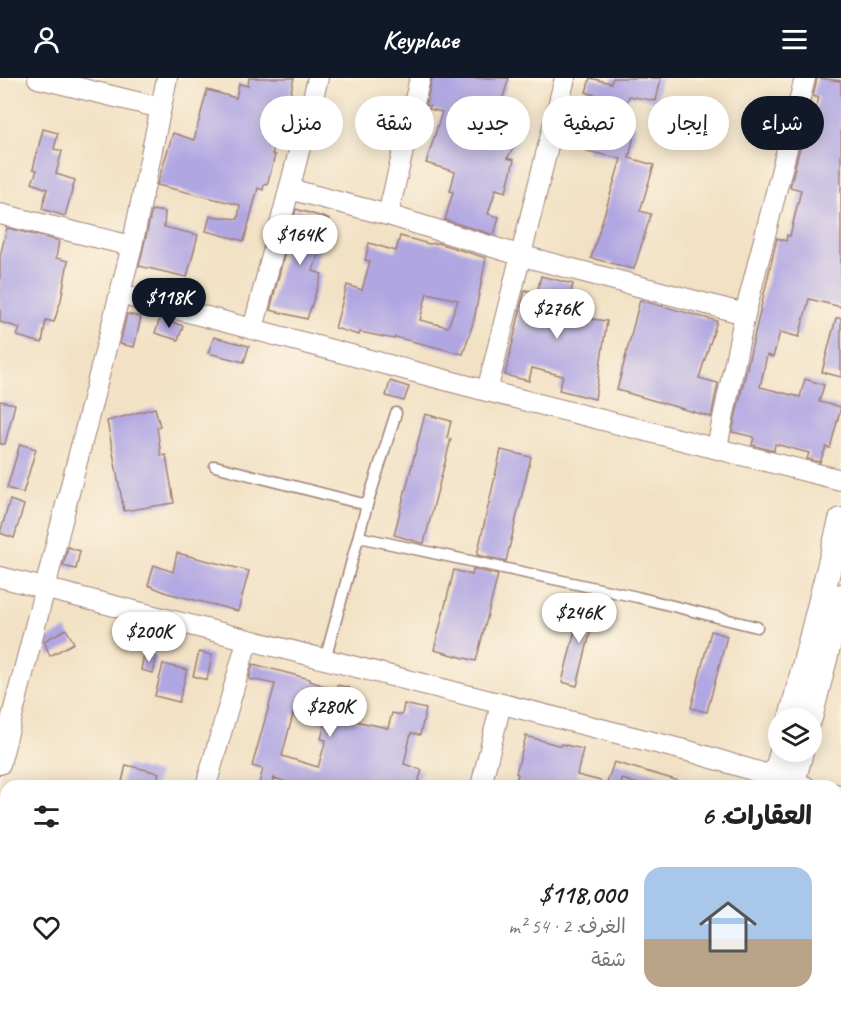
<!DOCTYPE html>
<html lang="ar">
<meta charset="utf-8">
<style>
body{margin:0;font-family:Caveat,"Playpen Sans Arabic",sans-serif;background:#f2f2f2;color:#222;direction:rtl;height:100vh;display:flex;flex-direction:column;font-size:22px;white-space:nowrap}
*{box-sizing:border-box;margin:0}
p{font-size:20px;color:#767676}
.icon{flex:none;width:33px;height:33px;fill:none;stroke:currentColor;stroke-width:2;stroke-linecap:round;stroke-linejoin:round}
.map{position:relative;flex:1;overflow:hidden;direction:ltr}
.panel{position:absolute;left:0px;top:702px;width:842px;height:234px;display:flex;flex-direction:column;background:#fff;border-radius:18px 18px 0 0;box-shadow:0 3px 15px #0003;direction:rtl}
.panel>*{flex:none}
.hud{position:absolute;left:18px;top:18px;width:806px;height:54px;direction:rtl;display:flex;gap:12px}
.tools{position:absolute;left:768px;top:630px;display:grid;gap:12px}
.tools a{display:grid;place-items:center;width:54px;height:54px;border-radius:50%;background:#fff;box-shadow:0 3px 15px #0003;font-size:30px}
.price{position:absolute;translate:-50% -51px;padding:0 14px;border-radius:21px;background:#fff;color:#222;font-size:20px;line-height:39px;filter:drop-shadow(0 2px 3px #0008)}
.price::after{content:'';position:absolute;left:50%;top:36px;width:18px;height:14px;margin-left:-9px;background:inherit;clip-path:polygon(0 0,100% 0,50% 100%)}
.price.active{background:#111827;color:#fff}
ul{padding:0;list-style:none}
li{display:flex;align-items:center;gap:18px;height:150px;padding:0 30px}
li span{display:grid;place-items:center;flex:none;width:168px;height:120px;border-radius:18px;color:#555}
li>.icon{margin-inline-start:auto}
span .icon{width:72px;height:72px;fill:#fffc;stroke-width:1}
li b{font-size:26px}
h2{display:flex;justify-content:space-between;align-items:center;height:72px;padding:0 30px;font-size:26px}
.chip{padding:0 21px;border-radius:27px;background:#fff;box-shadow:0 3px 15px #0003;font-size:21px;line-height:54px}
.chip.active{background:#111827;color:#fff}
header{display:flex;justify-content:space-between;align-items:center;height:78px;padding:0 30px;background:#111827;color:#fff;font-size:27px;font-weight:800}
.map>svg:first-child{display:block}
.building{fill:#b0a6e2;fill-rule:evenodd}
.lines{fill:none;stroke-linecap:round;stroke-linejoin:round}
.service-casing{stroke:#9e8078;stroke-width:13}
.minor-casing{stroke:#9e8078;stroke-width:22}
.tertiary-casing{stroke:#9e8078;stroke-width:26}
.service{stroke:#fff;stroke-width:10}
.minor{stroke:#fff;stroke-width:20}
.tertiary{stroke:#fff;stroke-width:24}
</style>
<header><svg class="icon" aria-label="menu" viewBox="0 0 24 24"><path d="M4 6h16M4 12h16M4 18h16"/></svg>Keyplace<svg class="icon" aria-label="person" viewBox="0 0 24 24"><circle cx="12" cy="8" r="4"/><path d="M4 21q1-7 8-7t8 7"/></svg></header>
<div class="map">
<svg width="841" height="936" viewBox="0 0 841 936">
<rect width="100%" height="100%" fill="#fcf5e5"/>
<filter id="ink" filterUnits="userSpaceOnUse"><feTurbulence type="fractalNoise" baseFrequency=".0167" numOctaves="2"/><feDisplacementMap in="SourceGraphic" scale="12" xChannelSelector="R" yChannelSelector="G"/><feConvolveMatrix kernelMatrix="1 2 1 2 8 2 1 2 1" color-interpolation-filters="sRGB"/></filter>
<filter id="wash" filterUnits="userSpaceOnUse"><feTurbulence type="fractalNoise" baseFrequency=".008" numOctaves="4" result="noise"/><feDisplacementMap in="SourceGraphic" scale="24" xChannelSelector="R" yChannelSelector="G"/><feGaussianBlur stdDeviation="1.35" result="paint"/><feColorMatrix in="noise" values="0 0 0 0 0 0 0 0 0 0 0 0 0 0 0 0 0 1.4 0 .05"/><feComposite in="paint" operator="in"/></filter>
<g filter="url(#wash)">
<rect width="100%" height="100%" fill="#f2e1c4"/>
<g id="blocks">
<g class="building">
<polygon points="249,0 294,0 284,45 281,45 272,76 275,77 267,107 264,106 263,112 258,110 244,163 206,153 210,138 238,141 240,127 157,107 173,55 194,62 207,12 236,20 239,6 248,8"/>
<polygon points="432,0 509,0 495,45 519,62 507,80 514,82 506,114 496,111 488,136 499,139 494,157 445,142 453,114 450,113 455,94 426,85 442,34 429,31 430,28 426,27"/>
<polygon points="590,0 611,5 613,0 661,0 656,23 629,18 620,45 636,48 629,80 654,87 640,133 651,136 634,191 591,180 621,81 587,73 589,65 563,59 568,37 591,43 597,18 586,14"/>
<polygon points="817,0 841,3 841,229 809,221 799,259 780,254 773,279 767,277 760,309 800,319 805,301 824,307 819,324 841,329 830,370 826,369 820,384 807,381 809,375 775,366 774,373 752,367 754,359 732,354 777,160 786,163 787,157 790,158 801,112 790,109 806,45 811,46 819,20 813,18"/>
<polygon points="43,51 58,55 54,71 62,73 56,96 75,102 65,138 42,131 47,111 32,105 37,92 33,91"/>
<polygon points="296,131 329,141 313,193 322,196 307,241 270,232"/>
<polygon points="152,132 165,134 164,149 198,157 187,199 139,188"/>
<polygon points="7,150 59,163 56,180 68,183 61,222 54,244 46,242 42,265 17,258 20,250 0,244 0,178"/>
<path d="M400,158L429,166L438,165L486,180L474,242L463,276L395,259L394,261L360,254L359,257L335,250L347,207L362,212L370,183L365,182L369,165L396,173ZM427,215L458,222L448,249L420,242Z"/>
<polygon points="541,198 573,206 565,238 607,243 595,321 559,312 563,298 532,290 529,303 505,297 525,212 537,215"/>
<polygon points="640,222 717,243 699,300 718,305 711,339 617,312"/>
<polygon points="127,236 141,239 134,269 120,266"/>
<polygon points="160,240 183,248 178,262 155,255"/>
<polygon points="836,240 841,240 841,299 822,294"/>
<polygon points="214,259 249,268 244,284 208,275"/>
<polygon points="390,303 409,309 404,323 386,318"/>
<polygon points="0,323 15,326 5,366 0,366"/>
<polygon points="155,330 160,348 157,349 161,378 166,377 174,425 124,433 107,343"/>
<polygon points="425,336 451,343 447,360 451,361 424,465 422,465 394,457"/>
<polygon points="20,366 36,371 23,415 7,410"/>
<polygon points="501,372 531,379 506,483 477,477"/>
<polygon points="10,422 24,427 14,460 0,455"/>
<polygon points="68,469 80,473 76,491 63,488"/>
<polygon points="177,475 249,493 238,533 167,515 148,507 154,487 173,494"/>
<polygon points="473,491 498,497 476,583 434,572 454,492 472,497"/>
<polygon points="582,524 597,527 577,608 562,604"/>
<polygon points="66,551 74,565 50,578 44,563"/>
<polygon points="711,553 727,558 707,634 691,630"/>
<polygon points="199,574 212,577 207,602 193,598"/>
<polygon points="144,576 157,579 153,595 141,592"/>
<polygon points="163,586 187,592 179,624 155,618"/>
<path d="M253,586L310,601V603L336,612L337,607L350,610L346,627L352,628L349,640L355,643L388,650L392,635L402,637L404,626L426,631L420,657L411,655L404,686L422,692L417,708H298L274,700L272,708L259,706L263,691L252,688L275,606L249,601ZM293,636L325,645L321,661L326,662L318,689L282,678Z"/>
<polygon points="526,658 561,668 561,666 583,671 577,697 601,703 601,708 515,708 518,696 516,695"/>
<polygon points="614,684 683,704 683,708 645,708 622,701 621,708 606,708"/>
<polygon points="126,687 159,695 155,708 121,708"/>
</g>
</g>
</g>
<g filter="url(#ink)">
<use href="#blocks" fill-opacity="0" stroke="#9e8078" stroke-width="1.5"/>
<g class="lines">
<g class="service-casing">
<g id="service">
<polyline points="215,388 367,427"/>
<polyline points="359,459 637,519 757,549"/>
<polyline points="325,582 367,427 396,335"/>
</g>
</g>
<g class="minor-casing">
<g id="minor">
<polyline points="38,0 161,30"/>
<polyline points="289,111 388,137 519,177 745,236"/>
<polyline points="0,136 132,168"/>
<polyline points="388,137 420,0"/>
<polyline points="120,216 487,313 841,402"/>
<polyline points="253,251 318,0"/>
<polyline points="487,313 565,0"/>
<polyline points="717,369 745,236 805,0"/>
<polyline points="0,499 692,674 805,708"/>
<polyline points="0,686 132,168 167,0"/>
<polyline points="206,708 247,563"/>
<polyline points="481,708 501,626"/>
<polyline points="836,716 841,718"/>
<polyline points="0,774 6,776"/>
<polyline points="0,874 6,876"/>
<polyline points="836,874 841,876"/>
<polyline points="144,936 146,930"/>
<polyline points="288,936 290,930"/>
<polyline points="423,936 425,930"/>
<polyline points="570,936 572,930"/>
</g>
</g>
<g class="tertiary-casing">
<g id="tertiary">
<polyline points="791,640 841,442"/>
<polyline points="810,640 841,518"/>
<polyline points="772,708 782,674"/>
<polyline points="792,708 801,674"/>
<polyline points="716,936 717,930"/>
<polyline points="736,936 738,930"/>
</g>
</g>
<use href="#service" class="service"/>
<use href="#minor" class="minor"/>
<use href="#tertiary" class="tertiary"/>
</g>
</g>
</svg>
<div class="tools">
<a><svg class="icon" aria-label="layers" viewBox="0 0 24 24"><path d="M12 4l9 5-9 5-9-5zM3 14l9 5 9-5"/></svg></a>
</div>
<b class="price" style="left:300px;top:188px">$164K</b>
<b class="price active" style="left:169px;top:251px">$118K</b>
<b class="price" style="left:557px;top:262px">$276K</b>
<b class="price" style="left:579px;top:566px">$246K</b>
<b class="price" style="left:149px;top:585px">$200K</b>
<b class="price" style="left:330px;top:660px">$280K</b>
<div class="hud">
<a class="chip active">شراء</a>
<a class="chip">إيجار</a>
<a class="chip">تصفية</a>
<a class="chip">جديد</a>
<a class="chip">شقة</a>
<a class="chip">منزل</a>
</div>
<section class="panel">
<h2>العقارات: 6<svg class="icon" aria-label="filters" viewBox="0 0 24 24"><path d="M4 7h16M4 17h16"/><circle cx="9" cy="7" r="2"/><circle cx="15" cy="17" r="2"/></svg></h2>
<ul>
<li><span style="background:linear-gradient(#a9c7e8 60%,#b9a48a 0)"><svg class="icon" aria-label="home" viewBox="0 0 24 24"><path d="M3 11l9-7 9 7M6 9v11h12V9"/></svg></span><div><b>$118,000</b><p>الغرف: 2 · 54 m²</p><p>شقة</p></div><svg class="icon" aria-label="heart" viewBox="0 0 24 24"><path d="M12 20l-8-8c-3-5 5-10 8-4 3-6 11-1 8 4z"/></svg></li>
</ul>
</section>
</div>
